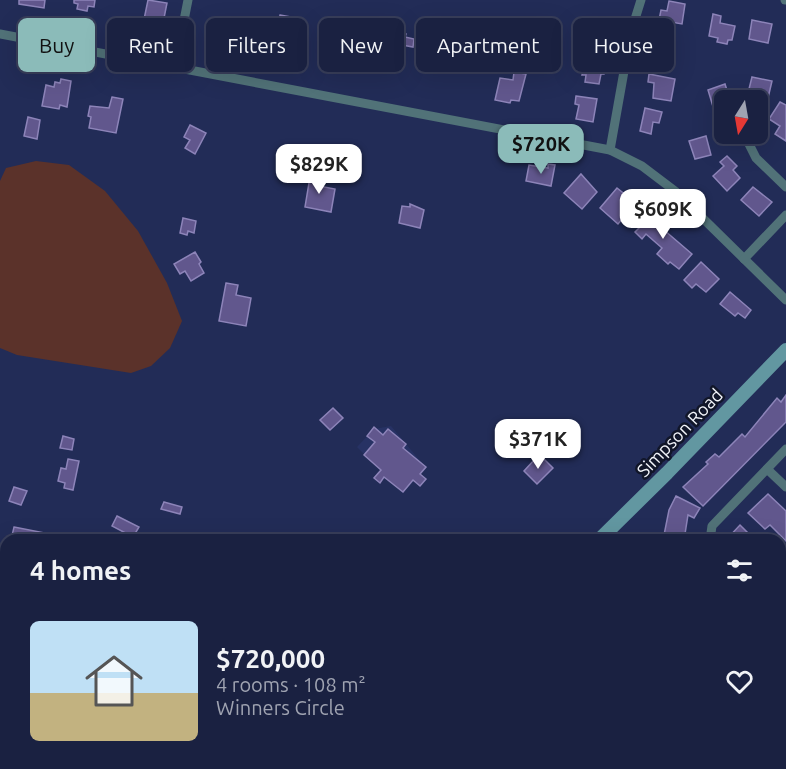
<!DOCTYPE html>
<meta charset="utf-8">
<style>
body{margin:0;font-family:Ubuntu,sans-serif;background:#232948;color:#f1f3f6;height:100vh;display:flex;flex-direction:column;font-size:22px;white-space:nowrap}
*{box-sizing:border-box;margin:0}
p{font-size:20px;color:#9fa3b1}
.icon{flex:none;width:33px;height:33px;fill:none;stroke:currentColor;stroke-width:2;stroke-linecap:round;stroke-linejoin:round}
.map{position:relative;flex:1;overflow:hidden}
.side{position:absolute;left:0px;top:534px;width:786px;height:236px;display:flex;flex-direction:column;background:#1a2141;border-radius:18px 18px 0 0;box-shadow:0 6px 24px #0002,0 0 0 2px #383e5a}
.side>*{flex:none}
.guide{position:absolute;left:18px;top:18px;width:750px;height:54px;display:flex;gap:12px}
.needle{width:39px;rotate:191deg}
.buttons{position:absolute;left:714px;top:90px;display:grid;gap:12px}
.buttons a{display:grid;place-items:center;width:54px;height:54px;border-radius:9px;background:#1a2141;box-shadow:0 6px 24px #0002,0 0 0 2px #383e5a;font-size:30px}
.price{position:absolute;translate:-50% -51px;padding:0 14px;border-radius:12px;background:#fff;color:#222;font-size:20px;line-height:39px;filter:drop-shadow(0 2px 3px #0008)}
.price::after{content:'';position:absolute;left:50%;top:36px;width:18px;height:14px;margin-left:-9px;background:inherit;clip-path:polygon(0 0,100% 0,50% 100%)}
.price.active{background:#8bbbb9;color:#111}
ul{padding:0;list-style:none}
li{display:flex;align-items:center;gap:18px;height:150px;padding:0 30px}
li span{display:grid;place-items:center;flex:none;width:168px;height:120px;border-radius:9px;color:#555}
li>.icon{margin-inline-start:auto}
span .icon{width:72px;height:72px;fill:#fffc;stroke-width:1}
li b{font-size:26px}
h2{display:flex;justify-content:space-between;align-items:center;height:72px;padding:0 30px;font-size:26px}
.tag{padding:0 21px;border-radius:9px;background:#1a2141;box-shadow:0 6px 24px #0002,0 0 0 2px #383e5a;font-size:21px;line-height:54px}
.tag.active{background:#8bbbb9;color:#111}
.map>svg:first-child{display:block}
.built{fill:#273264}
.green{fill:#5b322a}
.building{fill:#61578d;stroke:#8d84b9;stroke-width:1.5}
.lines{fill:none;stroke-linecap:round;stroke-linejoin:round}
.service{stroke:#517278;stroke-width:4.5}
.minor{stroke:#517278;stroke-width:9}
.secondary{stroke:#6297a1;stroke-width:14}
.labels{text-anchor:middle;stroke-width:5;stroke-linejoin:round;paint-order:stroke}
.street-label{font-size:18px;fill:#f2f4fa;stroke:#111629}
</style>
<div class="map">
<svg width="786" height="769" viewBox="0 0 786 769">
<rect width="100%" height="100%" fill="#222c57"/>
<polygon class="built" points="391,426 426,468 403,493 357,447 374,429"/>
<polygon class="green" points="36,161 69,165 105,191 138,231 167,283 182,321 170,348 151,366 131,373 17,355 0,348 0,181 6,168"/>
<g class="building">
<polygon points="19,0 45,0 44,8 19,4"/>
<polygon points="74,0 95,0 94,7 88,6 87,11 77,9 78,4 74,3"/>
<polygon points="148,0 167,3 160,38 141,34"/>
<polygon points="669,1 685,4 682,24 659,20 661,10 667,11"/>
<polygon points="713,14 721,16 720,23 735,26 732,40 728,40 727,44 717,42 718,38 709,36"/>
<polygon points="280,15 297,18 295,34 301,35 297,60 288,58 289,51 274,48"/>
<polygon points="752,20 772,24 768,43 749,39"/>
<polygon points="593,27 611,30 604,74 601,74 599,84 585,82 586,75 582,75 584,67 588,67 589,62 594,38 591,37"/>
<polygon points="399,32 406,34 405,37 414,39 413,47 397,44 396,48 389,46 389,42 382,40 384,33 398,36"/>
<polygon points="652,43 675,47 673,63 650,59"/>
<polygon points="514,72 526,74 519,101 511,100 510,103 495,100 500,78 513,80"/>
<polygon points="649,74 675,79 671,101 653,98 654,83 648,82"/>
<polygon points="752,77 772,81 768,98 748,93"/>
<polygon points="61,79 71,81 67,107 60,105 59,109 42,106 46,85 54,87 55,82 60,83"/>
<polygon points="725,84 730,100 724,100 724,107 714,110 708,90"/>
<polygon points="576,96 597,99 593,122 576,119 579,105 575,104"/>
<polygon points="112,97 123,99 116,133 89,128 91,117 88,116 90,106 109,108"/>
<polygon points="780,102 786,105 786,141 775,134 780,126 769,119"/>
<polygon points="645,108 662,112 659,123 653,122 651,134 640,131"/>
<polygon points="28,117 40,120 37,139 24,136"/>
<polygon points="190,125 206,133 195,154 185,148 190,140 184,137"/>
<polygon points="706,136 711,155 695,159 689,141"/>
<polygon points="727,156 737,166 733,170 740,178 727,191 713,176 724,166 720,162"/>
<polygon points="548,164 555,165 551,186 526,181 529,165 548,168"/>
<polygon points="311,171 321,173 319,186 335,189 331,212 305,207"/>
<polygon points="581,174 597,192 582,209 564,193"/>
<polygon points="753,187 772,202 759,216 741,200"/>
<polygon points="617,188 627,196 624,200 632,207 618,224 600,208"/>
<polygon points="410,204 424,210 420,228 399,223 402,206 410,207"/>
<polygon points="646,211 660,223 662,221 667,226 664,230 692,254 679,269 670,262 668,264 657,254 662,248 646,234 642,239 635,232 640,227 635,223"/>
<polygon points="183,218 196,221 194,233 188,231 187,235 180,233"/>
<polygon points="195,252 201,262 199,264 204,273 191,281 185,271 180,274 174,264"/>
<polygon points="701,262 719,279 706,292 696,284 692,288 684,280"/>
<polygon points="226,283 238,285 236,295 251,298 246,326 219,321"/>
<polygon points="730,292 751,310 745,318 738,313 735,316 720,304"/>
<polygon points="786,395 786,422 703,506 683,487 708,464 706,462 715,454 719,457 742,434 745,437 777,398 781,402"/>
<polygon points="333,408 343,418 330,430 320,420"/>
<polygon points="374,427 383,435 388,429 406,444 403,448 426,467 420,474 426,479 420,486 413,480 403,492 384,477 380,483 374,478 381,470 364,455 375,442 367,436"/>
<polygon points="63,436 74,439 72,450 60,448"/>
<polygon points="68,459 79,461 73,490 64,488 65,483 58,481 61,468 66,469"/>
<polygon points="535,459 540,463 544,459 553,468 537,484 524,471"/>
<polygon points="14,487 27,491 21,505 9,501"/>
<polygon points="768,494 786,511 786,541 770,525 765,529 748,513"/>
<polygon points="676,496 700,508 694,518 688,515 685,534 689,533 689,540 663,540 669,510"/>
<polygon points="164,502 182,507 180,514 161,509"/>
<polygon points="117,516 139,527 133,537 112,526"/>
<polygon points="740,525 755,540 726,540"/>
<polygon points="14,527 45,533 44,540 11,540"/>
</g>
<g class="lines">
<polyline class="service" points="427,537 434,540"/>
<g class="minor">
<polyline points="785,0 786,0"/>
<polyline points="0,34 610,150 642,166 675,191 786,300"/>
<polyline points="175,66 188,0"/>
<polyline points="746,138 756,158 786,187"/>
<polyline points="610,150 631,32 641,0"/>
<polyline points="744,259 786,215"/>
<polyline points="767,469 786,487"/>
<polyline points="710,540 712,526 786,449"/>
<polyline points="780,621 786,627"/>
<polyline points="0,633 6,634"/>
<polyline points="259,764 264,769"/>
<polyline points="483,764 488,769"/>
<polyline points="621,764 627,769"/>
<polyline points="464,769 470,764"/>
</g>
<g class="secondary">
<polyline points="599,540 667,473 786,350"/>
<polyline points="361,769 367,764"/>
</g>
</g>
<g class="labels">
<g class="street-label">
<text transform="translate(680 433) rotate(-46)" y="6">Simpson Road</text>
</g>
</g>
</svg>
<div class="buttons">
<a><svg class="needle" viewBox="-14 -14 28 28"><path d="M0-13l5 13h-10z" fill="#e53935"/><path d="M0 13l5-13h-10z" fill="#9fa3b1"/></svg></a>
</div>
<b class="price active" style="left:541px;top:175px">$720K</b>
<b class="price" style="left:319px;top:195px">$829K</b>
<b class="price" style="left:663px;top:240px">$609K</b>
<b class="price" style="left:538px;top:470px">$371K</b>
<div class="guide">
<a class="tag active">Buy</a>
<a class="tag">Rent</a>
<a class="tag">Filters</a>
<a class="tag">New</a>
<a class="tag">Apartment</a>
<a class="tag">House</a>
</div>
<section class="side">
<h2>4 homes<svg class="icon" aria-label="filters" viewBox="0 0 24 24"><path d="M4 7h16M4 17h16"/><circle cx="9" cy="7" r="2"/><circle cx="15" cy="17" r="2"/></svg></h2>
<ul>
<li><span style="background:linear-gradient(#bfe0f5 60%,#c2b280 0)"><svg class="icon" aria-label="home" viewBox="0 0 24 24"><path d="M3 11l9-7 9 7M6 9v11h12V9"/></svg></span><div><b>$720,000</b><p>4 rooms · 108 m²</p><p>Winners Circle</p></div><svg class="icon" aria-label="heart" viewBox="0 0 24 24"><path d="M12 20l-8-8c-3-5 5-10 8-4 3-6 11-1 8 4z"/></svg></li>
</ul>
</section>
</div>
